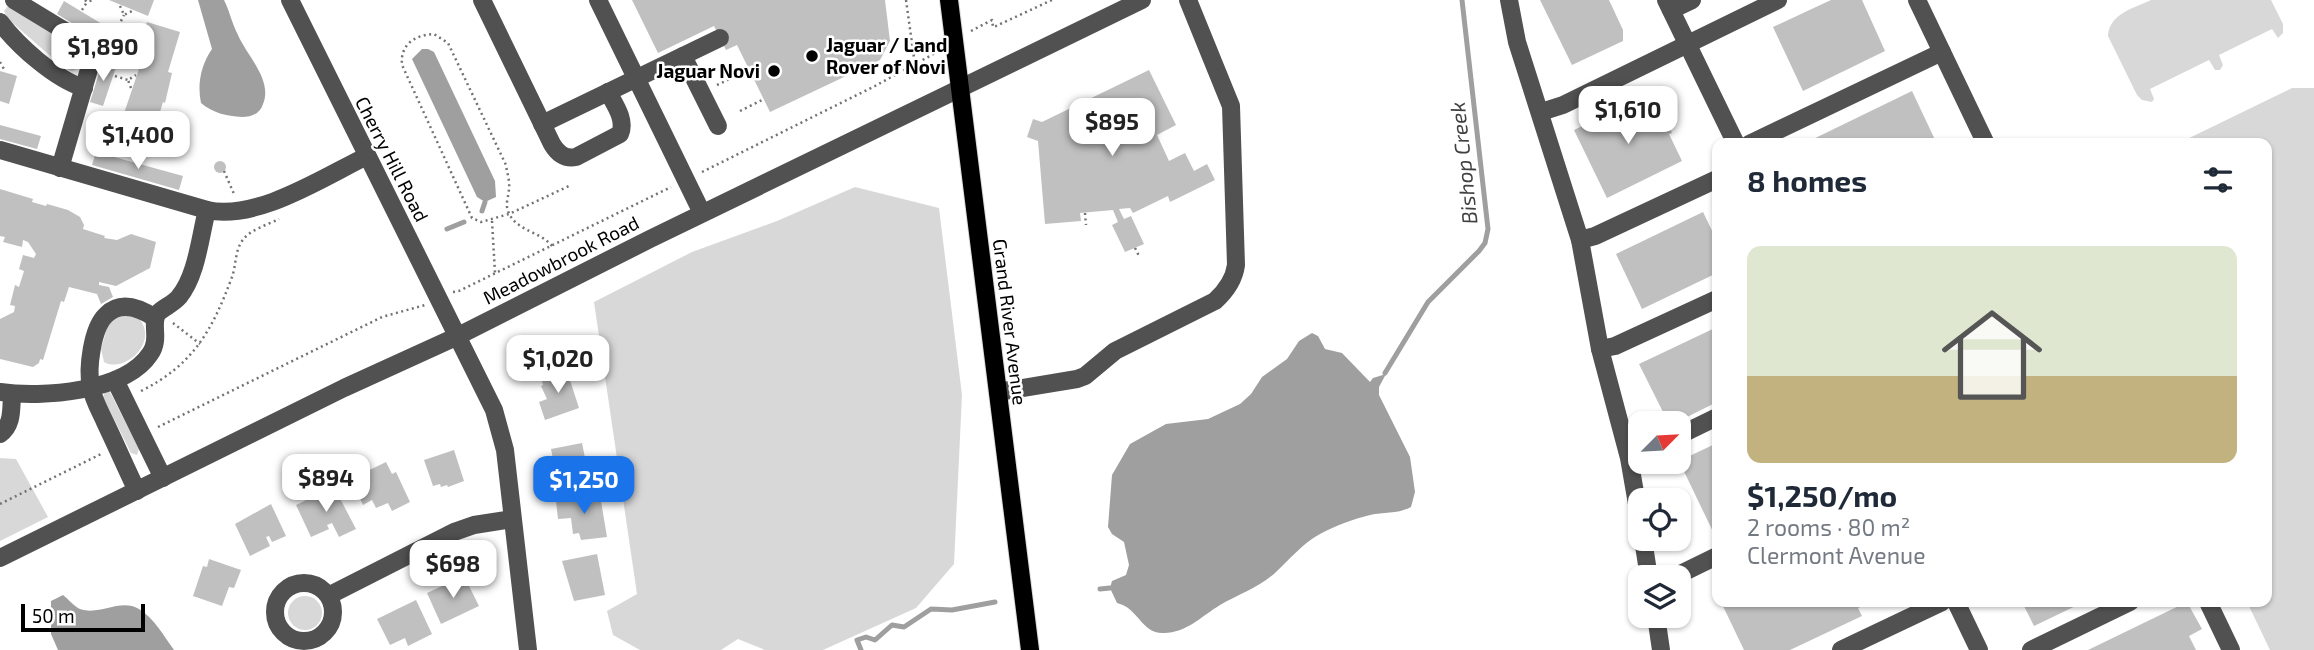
<!DOCTYPE html>
<meta charset="utf-8">
<style>
body{margin:0;font-family:"Exo 2",sans-serif;background:#f2f2f3;color:#1f2937;height:100vh;display:flex;flex-direction:column;font-size:26px;white-space:nowrap}
*{box-sizing:border-box;margin:0}
p{font-size:23px;color:#747a83}
.icon{flex:none;width:38px;height:38px;fill:none;stroke:currentColor;stroke-width:2;stroke-linecap:round;stroke-linejoin:round}
.map{position:relative;flex:1;overflow:hidden}
.drawer{position:absolute;left:1712px;top:138px;width:560px;height:469px;display:flex;flex-direction:column;background:#fff;border-radius:14px;box-shadow:0 2px 5px #0004}
.drawer>*{flex:none}
.needle{width:46px;rotate:66deg}
.tools{position:absolute;left:1628px;top:411px;display:grid;gap:14px}
.tools a{display:grid;place-items:center;width:63px;height:63px;border-radius:14px;background:#fff;box-shadow:0 2px 5px #0004;font-size:35px}
.scale{position:absolute;left:21px;bottom:18px;width:124px;box-sizing:border-box;padding-left:7px;border:4px solid #000;border-top:0;font-size:19px;line-height:24px;white-space:nowrap;color:#000;-webkit-text-stroke:5px #fff;paint-order:stroke}
.price{position:absolute;translate:-50% -60px;padding:0 16px;border-radius:14px;background:#fff;color:#222;font-size:23px;line-height:46px;filter:drop-shadow(0 2px 4px #0008)}
.price::after{content:'';position:absolute;left:50%;top:42px;width:21px;height:16px;margin-left:-10px;background:inherit;clip-path:polygon(0 0,100% 0,50% 100%)}
.price.active{background:#1a73e8;color:#fff}
ul{padding:0;list-style:none}
li{display:grid;align-content:center;gap:14px;height:371px;padding:0 35px}
li span{display:grid;place-items:center;height:217px;border-radius:14px;color:#555}
li>.icon{margin-inline-start:auto}
span .icon{width:126px;height:126px;fill:#fffc;stroke-width:1}
li b{font-size:30px}
h2{display:flex;justify-content:space-between;align-items:center;height:84px;padding:0 35px;font-size:30px}
.map>svg:first-child{display:block}
.green{fill:#d8d8d8}
.water{fill:#9f9f9f}
.lines{fill:none;stroke-linecap:round;stroke-linejoin:round}
.stream{stroke:#9f9f9f;stroke-width:5}
.building{fill:#c0c0c0}
.major-casing{stroke:#dbdbdb;stroke-width:20}
.path{stroke:#737373;stroke-width:2.5;stroke-dasharray:2 3.5;stroke-linecap:butt}
.minor{stroke:#515151;stroke-width:18}
.major{stroke:#000;stroke-width:18}
.poi-dot{fill:#000;stroke:#fff;stroke-width:2.5}
.labels{text-anchor:middle;stroke-width:5;stroke-linejoin:round;paint-order:stroke}
.poi-label{font-size:19px;font-weight:bold;fill:#000;stroke:#fff;text-anchor:start}
.street-label{font-size:19px;fill:#000;stroke:#fff}
.water-label{font-size:21px;font-style:italic;fill:#404040;stroke:#fff}
</style>
<div class="map">
<svg width="2314" height="650" viewBox="0 0 2314 650">
<rect width="100%" height="100%" fill="#fff"/>
<g class="green">
<path d="M2151,0H2271L2283,24V33L2278,38L2272,29L2219,55L2223,65L2220,70H2215L2209,60L2150,89L2154,99L2152,102L2142,100L2137,95L2108,36C2109,14 2134,8 2151,0Z"/>
<polygon points="8,6 82,51 82,67 72,71 63,67 7,18 4,11"/>
<polygon points="2292,88 2314,88 2314,650 2270,650 2247,602 2266,602 2266,144 2179,143"/>
<polygon points="855,187 939,208 962,395 954,564 916,608 823,650 765,650 738,639 721,650 640,650 613,635 607,611 637,594 594,302 692,252 777,221"/>
<path d="M120,315L137,316C162,342 123,374 104,362L101,349L109,321Z"/>
<polygon points="109,390 139,449 137,455 131,453 103,397 105,391"/>
<polygon points="0,458 16,459 48,517 0,541"/>
<circle cx="305" cy="613" r="17"/>
</g>
<g class="water">
<path d="M198,0H224C230,12 232,24 238,35C247,56 273,80 263,104C260,114 251,117 242,117C226,116 213,113 201,103C197,84 201,65 212,49Z"/>
<polygon points="422,49 428,49 434,52 495,181 496,197 485,202 477,197 412,59"/>
<path d="M1312,333L1318,336L1325,349L1342,353L1370,382L1373,378L1386,374L1379,387V395L1410,457L1415,492L1411,507C1398,514 1384,512 1370,515C1353,519 1335,526 1320,534C1303,543 1289,560 1276,572C1260,587 1239,594 1220,605C1202,616 1186,633 1164,633C1141,634 1139,608 1117,603L1110,588L1112,581L1126,575L1129,565L1124,542L1112,534L1108,527L1112,475L1130,444L1166,424L1208,419L1240,404L1251,394L1262,377L1287,359L1299,341Z"/>
<path d="M63,595C68,599 75,607 80,609C100,616 120,598 139,609C155,619 163,635 174,650H58L51,634V601Z"/>
</g>
<g class="lines">
<g class="stream">
<polyline points="482,211 485,202"/>
<polyline points="447,229 464,222"/>
<polyline points="1385,373 1428,302 1479,251 1485,243 1488,229 1462,0"/>
<polyline points="1100,589 1110,588"/>
<polyline points="861,650 857,640 866,637 875,640 892,625 904,627 931,609 952,610 995,602"/>
</g>
</g>
<g class="building">
<polygon points="109,0 154,0 148,16"/>
<polygon points="632,0 885,0 890,41 880,60 770,112 737,45 726,50 714,26 658,53"/>
<polygon points="1540,0 1609,0 1623,30 1623,41 1572,65"/>
<polygon points="1831,0 1862,0 1885,51 1803,91 1773,27"/>
<polygon points="64,1 102,24 95,37 57,14"/>
<polygon points="147,22 180,32 168,72 172,73 165,103 163,102 160,112 157,111 154,120 156,120 145,149 115,140 140,66 134,64"/>
<polygon points="103,60 117,64 103,106 90,102"/>
<polygon points="1149,70 1176,125 1157,135 1169,161 1185,153 1194,171 1207,164 1215,180 1170,202 1168,196 1133,213 1130,208 1119,209 1124,219 1131,216 1144,244 1125,252 1112,225 1118,222 1113,210 1080,213 1081,221 1045,224 1038,141 1027,137 1033,119 1042,122"/>
<polygon points="0,71 17,76 9,104 0,101"/>
<polygon points="1912,91 1937,144 1803,144"/>
<polygon points="1649,94 1663,122 1666,120 1672,133 1669,134 1682,161 1607,198 1574,130"/>
<polygon points="0,125 41,136 37,149 0,139"/>
<polygon points="96,152 183,176 179,190 92,165"/>
<circle cx="220" cy="167" r="6"/>
<polygon points="0,189 33,199 32,202 46,206 47,204 68,210 80,217 84,225 83,229 105,236 104,238 117,240 131,234 156,242 150,268 116,286 99,282 99,285 109,287 113,297 101,304 97,294 69,287 64,302 61,301 43,360 40,359 39,363 33,367 0,359 0,319 14,312 15,306 10,305 15,285 19,287 24,271 19,269 23,255 34,258 36,254 28,242 23,240 22,247 3,242 5,237 0,236"/>
<polygon points="1703,212 1717,241 1717,273 1642,309 1616,254"/>
<polygon points="1717,327 1717,402 1673,424 1669,424 1639,364"/>
<polygon points="566,368 579,408 545,420 539,402 547,399 541,386 543,385 541,377"/>
<polygon points="582,443 588,473 557,479 551,449"/>
<polygon points="1717,443 1717,540 1679,461"/>
<polygon points="454,450 464,481 448,487 447,485 441,487 440,484 433,486 424,460"/>
<polygon points="386,462 392,474 396,472 410,502 392,511 388,503 376,508 372,500 363,505 351,479"/>
<polygon points="334,487 356,529 339,537 332,523 327,525 329,529 311,537 296,505"/>
<polygon points="600,495 607,537 581,540 579,533 573,534 571,518 558,519 556,501"/>
<polygon points="271,504 286,536 272,542 269,536 266,537 270,546 250,556 235,524"/>
<polygon points="597,554 605,595 574,601 562,561"/>
<polygon points="209,559 241,570 234,588 229,587 222,606 193,596 203,566 207,567"/>
<polygon points="464,576 479,606 441,624 427,593"/>
<polygon points="416,600 432,634 408,646 405,638 390,645 377,619"/>
<polygon points="1721,602 1872,602 1858,608 1862,616 1790,650 1744,650"/>
<polygon points="2022,602 2084,602 2034,626"/>
<polygon points="2187,602 2202,629 2189,636 2196,650 2088,650"/>
</g>
<g class="lines">
<g class="major-casing">
<polyline id="major" points="949,0 1030,650"/>
</g>
<g class="path">
<polyline points="85,0 87,2 93,0"/>
<polyline points="906,0 915,65"/>
<polyline points="120,6 124,15 132,11"/>
<polyline points="82,10 87,2"/>
<polyline points="116,31 124,15"/>
<polyline points="971,31 992,20 993,27 996,26 1052,0"/>
<polyline points="122,41 134,41"/>
<polyline points="137,49 134,41 141,36"/>
<polyline points="0,62 4,69"/>
<polyline points="115,76 128,80"/>
<polyline points="717,85 749,70"/>
<polyline points="131,88 128,80 136,75"/>
<polyline points="740,111 764,99"/>
<polyline points="104,114 113,117"/>
<polyline points="117,125 113,117 121,112"/>
<polyline points="224,171 234,194"/>
<polyline points="702,172 875,86 939,51"/>
<polyline points="1085,213 1086,225"/>
<polyline points="492,221 495,273"/>
<path d="M552,246C540,231 515,231 508,211C505,203 509,196 509,188C510,181 507,173 506,165L448,43L434,34C414,35 400,45 402,65L472,218L481,222L509,214L569,186"/>
<polyline points="1135,248 1139,256"/>
<polyline points="453,292 459,291 671,187"/>
<polyline points="173,323 200,344"/>
<path d="M141,391C193,365 212,331 232,277C236,266 235,251 242,241C249,230 267,225 279,219"/>
<polyline points="158,427 382,317 425,305"/>
<polyline points="0,504 101,454"/>
</g>
<g class="minor">
<polyline points="14,0 83,42 90,52 90,66 60,168"/>
<polyline points="290,0 494,410 505,450 528,650"/>
<path d="M482,0L552,144C558,154 565,159 576,157L620,134C626,120 615,105 608,92"/>
<polyline points="598,0 702,213"/>
<polyline points="1509,0 1517,42 1580,240 1600,349 1629,458 1640,521"/>
<polyline points="1666,0 1736,144"/>
<polyline points="1917,0 1986,144"/>
<polyline points="1671,10 1692,0"/>
<path d="M0,22C18,46 55,79 84,88"/>
<polyline points="683,56 718,126"/>
<polyline points="1541,112 1563,105 1778,0"/>
<polyline points="542,124 720,38"/>
<polyline points="1749,144 1942,52"/>
<path d="M0,150L207,210C257,221 322,178 367,156"/>
<polyline points="1580,240 1595,236 1717,179"/>
<polyline points="1600,349 1615,346 1717,299"/>
<polyline points="115,380 163,478"/>
<path d="M0,392C42,398 125,392 150,354C161,339 150,323 158,313C164,307 173,304 179,297C197,275 200,237 207,210"/>
<path d="M998,392L1077,379L1085,376L1115,351L1215,301C1226,291 1234,280 1236,265L1231,106L1188,0"/>
<path d="M0,434C13,425 11,409 12,394"/>
<polyline points="1678,436 1717,417"/>
<path d="M137,491C126,468 116,445 105,422C100,411 93,399 91,387C87,369 92,328 106,315C121,300 140,308 155,318"/>
<polyline points="1643,539 1649,578"/>
<polyline points="0,558 344,388 458,336 650,239 1142,0"/>
<polyline points="1672,578 1717,556"/>
<circle cx="304" cy="612" r="29"/>
<polyline points="330,595 454,532 474,525 512,519"/>
<polyline points="1956,602 1979,650"/>
<polyline points="2208,602 2231,650"/>
<polyline points="1656,616 1661,650"/>
<polyline points="1841,650 1942,602"/>
<polyline points="2031,650 2130,602"/>
</g>
<use href="#major" class="major"/>
</g>
<g class="poi-dot">
<circle cx="812" cy="56" r="7"/>
<circle cx="774" cy="71" r="7"/>
</g>
<g class="labels">
<g class="poi-label">
<text x="826" y="52">Jaguar / Land<tspan x="826" dy="22">Rover of Novi</tspan></text>
<text x="760" y="78" text-anchor="end">Jaguar Novi</text>
</g>
<g class="street-label">
<text transform="translate(392 159) rotate(63)" y="7">Cherry Hill Road</text>
<text transform="translate(561 260) rotate(-27)" y="7">Meadowbrook Road</text>
<text transform="translate(1010 322) rotate(83)" y="7">Grand River Avenue</text>
</g>
<g class="water-label">
<text transform="translate(1464 163) rotate(-96)" y="7">Bishop Creek</text>
</g>
</g>
</svg>
<div class="tools">
<a><svg class="needle" viewBox="-14 -14 28 28"><path d="M0-13l5 13h-10z" fill="#e53935"/><path d="M0 13l5-13h-10z" fill="#747a83"/></svg></a>
<a><svg class="icon" aria-label="locate" viewBox="0 0 24 24"><circle cx="12" cy="12" r="6"/><path d="M12 2v4M12 18v4M2 12h4M18 12h4"/></svg></a>
<a><svg class="icon" aria-label="layers" viewBox="0 0 24 24"><path d="M12 4l9 5-9 5-9-5zM3 14l9 5 9-5"/></svg></a>
</div>
<div class="scale">50 m</div>
<b class="price" style="left:103px;top:83px">$1,890</b>
<b class="price" style="left:1628px;top:146px">$1,610</b>
<b class="price" style="left:1112px;top:158px">$895</b>
<b class="price" style="left:138px;top:171px">$1,400</b>
<b class="price" style="left:558px;top:395px">$1,020</b>
<b class="price" style="left:326px;top:514px">$894</b>
<b class="price active" style="left:584px;top:516px">$1,250</b>
<b class="price" style="left:453px;top:600px">$698</b>
<section class="drawer">
<h2>8 homes<svg class="icon" aria-label="filters" viewBox="0 0 24 24"><path d="M4 7h16M4 17h16"/><circle cx="9" cy="7" r="2"/><circle cx="15" cy="17" r="2"/></svg></h2>
<ul>
<li><span style="background:linear-gradient(#dfe7d0 60%,#c2b280 0)"><svg class="icon" aria-label="home" viewBox="0 0 24 24"><path d="M3 11l9-7 9 7M6 9v11h12V9"/></svg></span><div><b>$1,250/mo</b><p>2 rooms · 80 m²</p><p>Clermont Avenue</p></div></li>
</ul>
</section>
</div>
